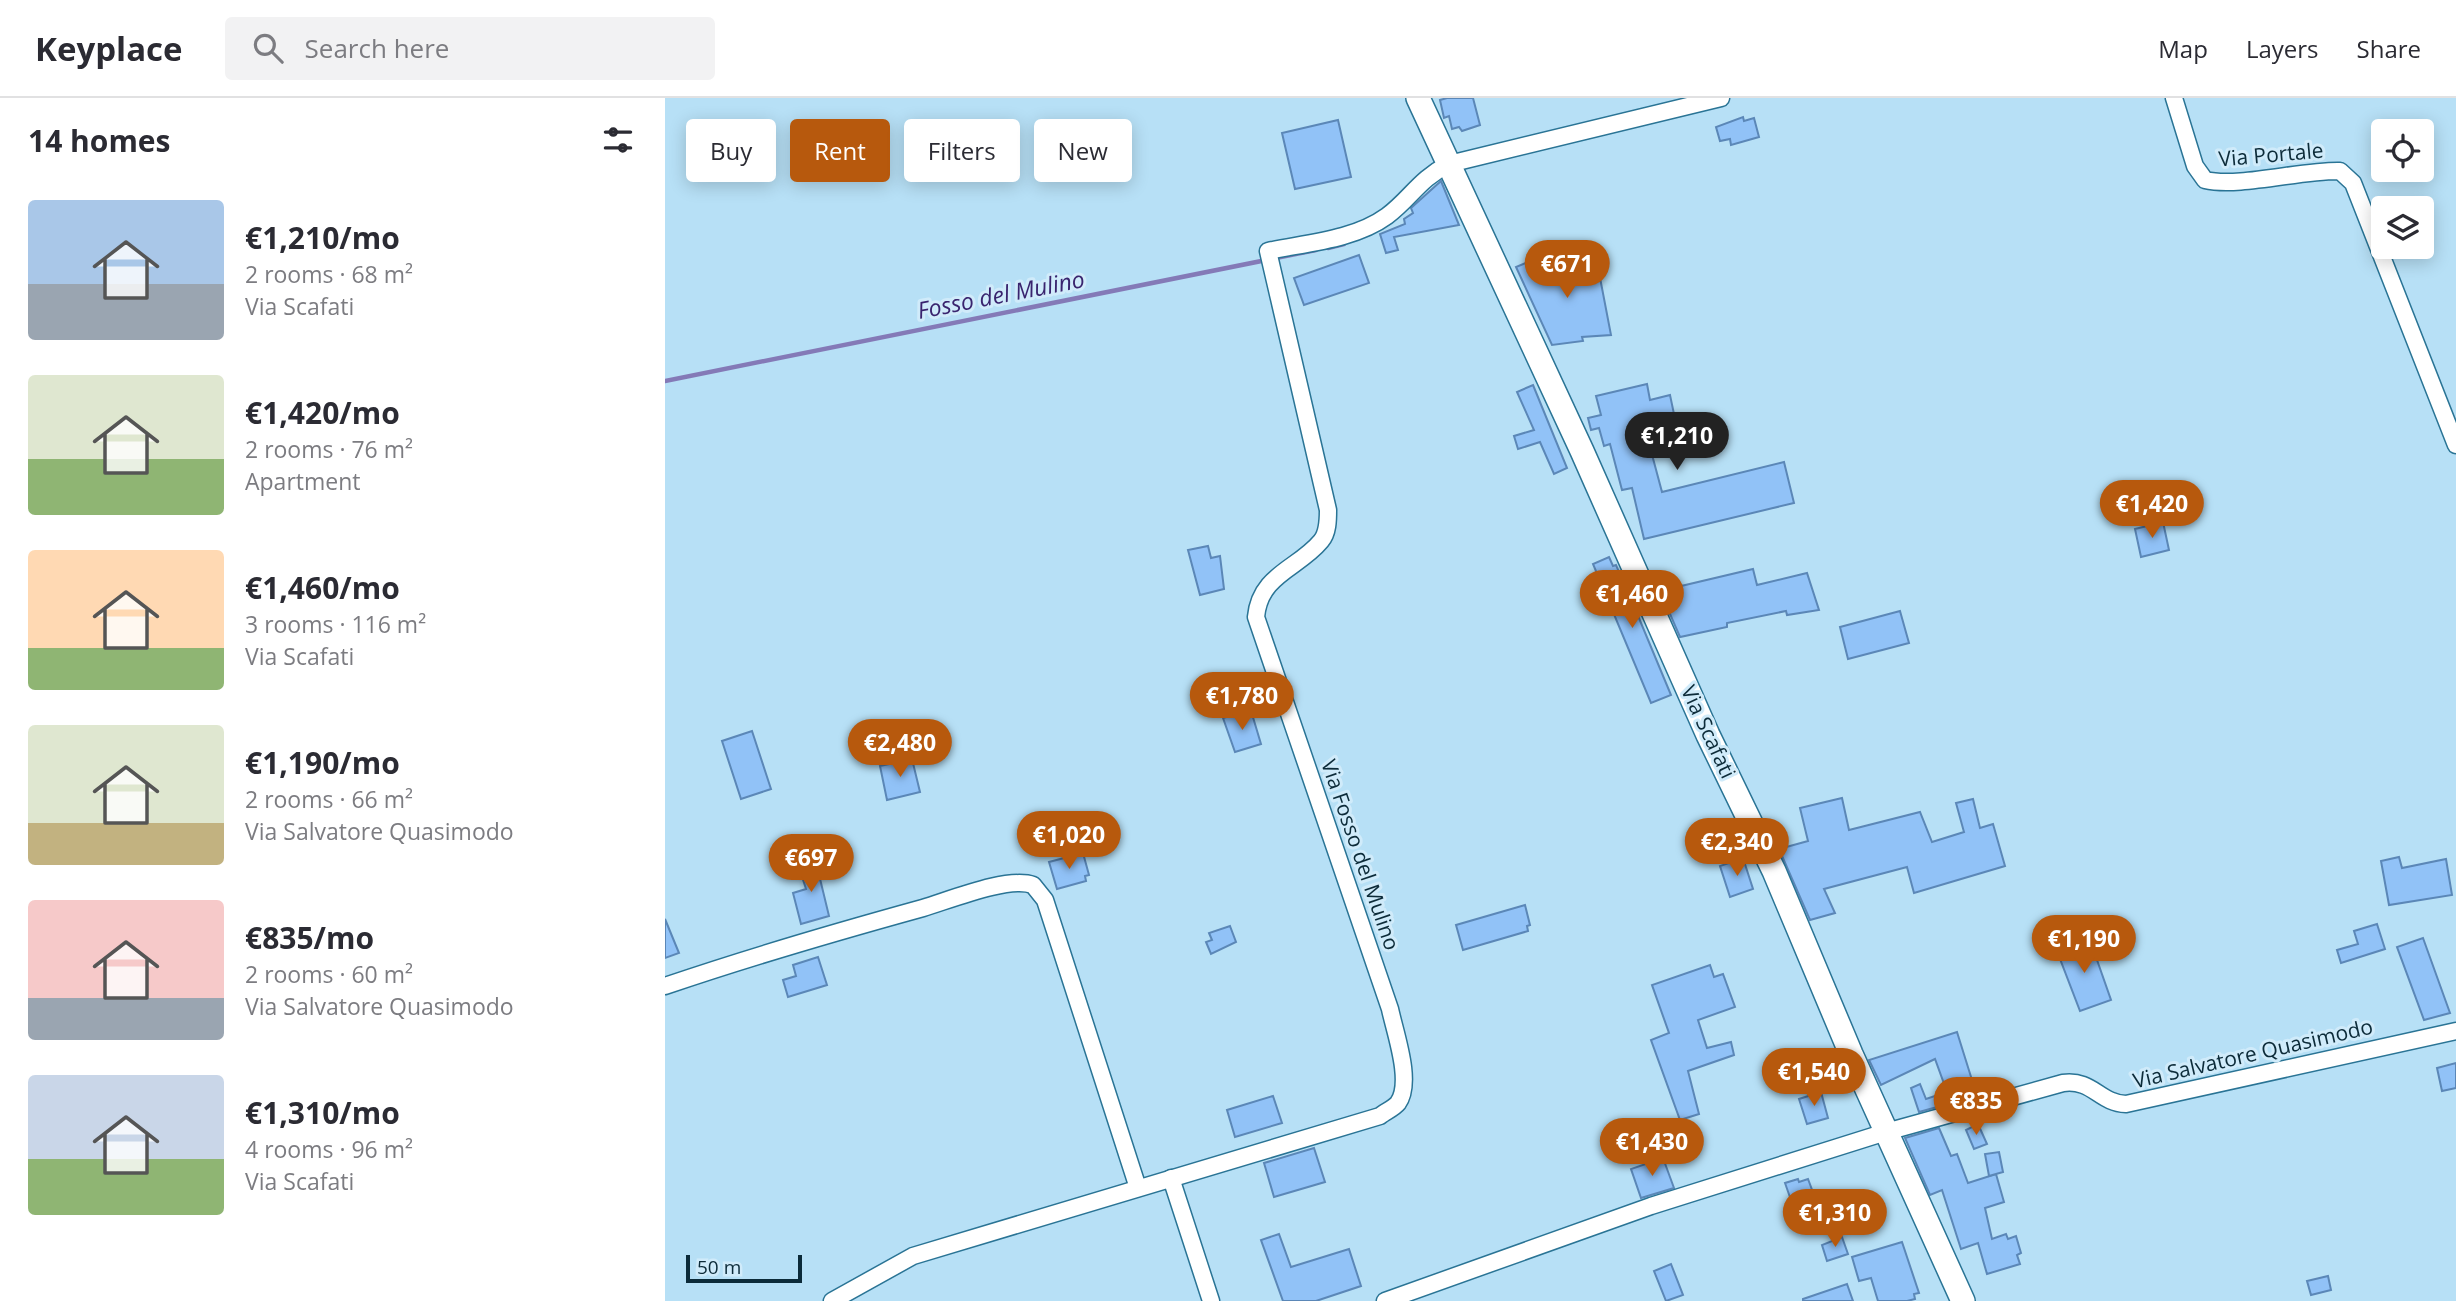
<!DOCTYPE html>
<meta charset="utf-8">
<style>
body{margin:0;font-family:"Open Sans",sans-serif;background:#f2f2f3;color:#2b2b33;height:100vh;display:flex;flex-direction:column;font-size:26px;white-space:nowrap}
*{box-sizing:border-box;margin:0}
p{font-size:23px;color:#7c7c81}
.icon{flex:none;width:38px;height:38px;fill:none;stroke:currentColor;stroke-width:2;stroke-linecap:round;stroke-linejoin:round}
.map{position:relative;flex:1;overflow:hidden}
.panel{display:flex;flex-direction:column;background:#fff;width:665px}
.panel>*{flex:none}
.top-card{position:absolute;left:21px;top:21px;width:665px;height:63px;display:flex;gap:14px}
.tools{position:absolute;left:1706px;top:21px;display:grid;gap:14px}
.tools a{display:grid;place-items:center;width:63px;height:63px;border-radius:7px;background:#fff;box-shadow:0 4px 18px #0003;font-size:35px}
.scale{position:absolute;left:21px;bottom:18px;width:116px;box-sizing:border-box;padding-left:7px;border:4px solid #0c2b39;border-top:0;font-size:19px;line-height:24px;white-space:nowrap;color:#0c2b39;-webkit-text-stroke:5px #d0ebfa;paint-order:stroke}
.price{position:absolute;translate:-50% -60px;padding:0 16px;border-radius:24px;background:#b7590d;color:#fff;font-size:23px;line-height:46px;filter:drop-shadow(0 2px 4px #0008)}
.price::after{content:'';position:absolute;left:50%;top:42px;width:21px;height:16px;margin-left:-10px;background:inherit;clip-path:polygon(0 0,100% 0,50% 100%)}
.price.selected{background:#222;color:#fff}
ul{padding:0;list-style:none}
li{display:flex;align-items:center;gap:21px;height:175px;padding:0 28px}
li span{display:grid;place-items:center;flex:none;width:196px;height:140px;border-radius:7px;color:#555}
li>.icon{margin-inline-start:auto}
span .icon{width:84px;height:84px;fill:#fffc;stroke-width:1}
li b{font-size:30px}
h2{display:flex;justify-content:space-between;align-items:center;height:84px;padding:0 28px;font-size:30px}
.chip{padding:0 24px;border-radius:7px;background:#fff;box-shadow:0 4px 18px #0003;font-size:24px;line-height:63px}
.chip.selected{background:#b7590d;color:#fff}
header{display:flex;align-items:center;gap:42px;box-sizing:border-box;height:98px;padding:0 35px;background:#fff;border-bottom:2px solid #e1e1e2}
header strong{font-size:33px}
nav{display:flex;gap:38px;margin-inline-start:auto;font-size:24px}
.search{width:490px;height:63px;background:#f2f2f3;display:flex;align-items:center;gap:18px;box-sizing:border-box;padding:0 24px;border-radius:7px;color:#7c7c81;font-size:26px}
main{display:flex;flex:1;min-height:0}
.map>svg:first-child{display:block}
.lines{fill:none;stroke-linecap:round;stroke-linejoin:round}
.stream{stroke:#847ab7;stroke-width:4.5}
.building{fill:#91c2f7;stroke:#5b87b7;stroke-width:2}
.street-casing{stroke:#2a7495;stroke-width:19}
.secondary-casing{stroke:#2a7495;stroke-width:26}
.street{stroke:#fff;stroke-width:16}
.secondary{stroke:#fff;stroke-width:23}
.labels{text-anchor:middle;stroke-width:6;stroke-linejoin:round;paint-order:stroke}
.street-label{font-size:21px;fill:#0c2b39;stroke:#d0ebfa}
.water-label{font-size:23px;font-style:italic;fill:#39246e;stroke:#d0ebfa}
</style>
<header>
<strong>Keyplace</strong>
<div class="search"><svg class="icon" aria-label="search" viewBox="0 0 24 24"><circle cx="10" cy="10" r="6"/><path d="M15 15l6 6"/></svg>Search here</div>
<nav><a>Map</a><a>Layers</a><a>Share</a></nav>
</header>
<main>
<section class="panel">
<h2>14 homes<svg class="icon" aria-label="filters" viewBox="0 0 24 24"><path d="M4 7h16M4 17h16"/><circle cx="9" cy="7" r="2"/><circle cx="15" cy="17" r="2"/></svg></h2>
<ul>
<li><span style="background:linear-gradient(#a9c7e8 60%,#9aa5b1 0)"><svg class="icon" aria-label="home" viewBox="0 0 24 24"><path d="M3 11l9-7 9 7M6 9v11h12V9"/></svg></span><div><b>€1,210/mo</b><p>2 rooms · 68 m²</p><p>Via Scafati</p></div></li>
<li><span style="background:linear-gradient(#dfe7d0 60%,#8fb573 0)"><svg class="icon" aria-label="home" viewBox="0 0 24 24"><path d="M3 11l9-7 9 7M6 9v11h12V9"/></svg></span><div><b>€1,420/mo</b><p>2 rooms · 76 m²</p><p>Apartment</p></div></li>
<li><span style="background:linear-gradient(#ffd9b3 70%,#8fb573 0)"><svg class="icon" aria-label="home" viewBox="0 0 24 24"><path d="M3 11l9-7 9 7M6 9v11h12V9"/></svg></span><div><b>€1,460/mo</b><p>3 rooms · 116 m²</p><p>Via Scafati</p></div></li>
<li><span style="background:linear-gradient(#dfe7d0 70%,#c2b280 0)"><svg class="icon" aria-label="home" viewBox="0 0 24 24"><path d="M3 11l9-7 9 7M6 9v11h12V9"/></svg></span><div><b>€1,190/mo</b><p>2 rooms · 66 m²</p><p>Via Salvatore Quasimodo</p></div></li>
<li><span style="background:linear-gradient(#f6c9c9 70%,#9aa5b1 0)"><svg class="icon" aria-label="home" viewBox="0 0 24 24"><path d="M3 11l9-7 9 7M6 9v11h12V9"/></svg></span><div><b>€835/mo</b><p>2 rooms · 60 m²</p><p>Via Salvatore Quasimodo</p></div></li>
<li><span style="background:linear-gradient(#c9d6e8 60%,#8fb573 0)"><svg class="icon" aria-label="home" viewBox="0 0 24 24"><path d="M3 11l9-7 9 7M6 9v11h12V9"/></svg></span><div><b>€1,310/mo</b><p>4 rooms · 96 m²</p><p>Via Scafati</p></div></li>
</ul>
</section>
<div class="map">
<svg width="1791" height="1203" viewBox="0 0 1791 1203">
<rect width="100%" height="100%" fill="#b7e0f6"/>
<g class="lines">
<g class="stream">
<polyline points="663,150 679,146"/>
<polyline points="0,283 651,152"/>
</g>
</g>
<g class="building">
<polygon points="782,0 808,0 815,27 797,33 794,29 787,31 784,18 779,20 775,2"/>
<polygon points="1078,19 1079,23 1089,20 1094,39 1066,47 1065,41 1055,43 1051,29"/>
<polygon points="673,22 686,79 630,91 617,35"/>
<polygon points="776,83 794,127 729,139 733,152 721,155 715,136 740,126 739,121 748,115 746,110"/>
<polygon points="694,157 704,185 639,207 629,180"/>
<polygon points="878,158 880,172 932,164 946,237 917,239 918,243 887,247 851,169"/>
<polygon points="982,286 985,302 1005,297 1009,316 978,323 997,394 1119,364 1129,405 979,441 967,390 957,392 945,346 939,348 934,330 926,332 923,320 936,317 931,298"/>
<polygon points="868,287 902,370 889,376 875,344 853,351 849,338 869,332 852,294"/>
<polygon points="1498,424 1504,452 1476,459 1470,431"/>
<polygon points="543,448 546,460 555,458 559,491 535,497 523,452"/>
<polygon points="944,459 948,468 951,467 971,513 1006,597 986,605 928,466"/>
<polygon points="1088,471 1092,487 1142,475 1154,512 1122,517 1121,513 1062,525 1062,529 1015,539 995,493"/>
<polygon points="1235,513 1244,545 1183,561 1175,529"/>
<polygon points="575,615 576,619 587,616 596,646 570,654 558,620"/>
<polygon points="87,633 106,691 76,701 57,643"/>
<polygon points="247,661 255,694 222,702 215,668"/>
<polygon points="1177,700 1184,732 1255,714 1267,744 1299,734 1291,705 1308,701 1315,730 1328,726 1340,768 1249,795 1242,769 1159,791 1170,815 1145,822 1114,751 1143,743 1135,710"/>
<polygon points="1063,728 1067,739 1046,748 1041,737"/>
<polygon points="418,755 424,777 420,778 421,783 392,791 384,764"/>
<polygon points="1734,759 1737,770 1781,761 1787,797 1724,807 1716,763"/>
<polygon points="150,760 164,818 136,826 128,795 141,791 133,766"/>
<polygon points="1078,760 1088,791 1065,799 1055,768"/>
<polygon points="860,807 865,827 862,828 863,833 798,852 791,827"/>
<polygon points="0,821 14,855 0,860"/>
<polygon points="1712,826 1720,851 1676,865 1672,852 1693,846 1689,833"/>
<polygon points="565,828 571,844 546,856 541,844 547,842 544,835"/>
<polygon points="1758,840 1785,915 1759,922 1732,849"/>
<polygon points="1425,842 1446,902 1415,913 1392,853"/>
<polygon points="153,859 162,887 123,899 118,882 131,878 128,867"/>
<polygon points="1045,867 1049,879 1058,876 1070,909 1033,922 1042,950 1066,944 1069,957 1023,973 1034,1016 1015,1022 986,942 1004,935 987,887"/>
<polygon points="1292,934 1312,998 1254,1014 1246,990 1255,986 1261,1001 1282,994 1270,961 1216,987 1204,962"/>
<polygon points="1791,965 1791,990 1777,993 1772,970"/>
<polygon points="1156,994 1163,1020 1142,1026 1134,1001"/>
<polygon points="608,998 617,1025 570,1039 562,1012"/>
<polygon points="1313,1026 1322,1046 1309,1051 1301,1032"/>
<polygon points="1274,1030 1286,1058 1292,1056 1303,1085 1331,1076 1339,1104 1320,1110 1327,1141 1341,1136 1343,1141 1351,1138 1356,1155 1352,1157 1355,1166 1322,1176 1313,1145 1296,1151 1277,1092 1265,1097 1240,1040"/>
<polygon points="649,1050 660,1084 609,1099 599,1065"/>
<polygon points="1334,1054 1338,1074 1324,1078 1320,1056"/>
<polygon points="998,1060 1009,1090 976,1100 966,1071"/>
<polygon points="1133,1081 1134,1084 1143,1081 1156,1116 1134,1125 1120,1085"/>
<polygon points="614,1136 626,1169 684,1151 696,1188 651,1203 618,1203 596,1142"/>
<polygon points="1177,1139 1183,1156 1162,1163 1157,1147"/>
<polygon points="1237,1144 1254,1195 1249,1196 1250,1201 1242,1203 1213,1203 1206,1180 1194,1183 1187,1159"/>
<polygon points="1006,1166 1018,1197 1001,1203 989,1173"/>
<polygon points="1663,1178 1666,1192 1646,1197 1642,1183"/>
<polygon points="1182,1186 1188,1203 1138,1203 1138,1201"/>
</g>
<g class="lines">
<g class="street-casing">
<g id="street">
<path d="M1509,0L1530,68L1540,82C1574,90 1636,72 1675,73L1688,85L1791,347"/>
<path d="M0,888C85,859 171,834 258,810C285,802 343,778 368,787L380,802L473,1090"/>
<polyline points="506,1080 546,1203"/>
<path d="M167,1203L248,1158L715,1018C720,1014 729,1010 733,1005C748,984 730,935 725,911L591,519C595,476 633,471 656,443C663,435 663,422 663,412L603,153C641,145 689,142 722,118C746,100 754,81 784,66L1056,0"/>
<path d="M720,1203L986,1108L1221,1034L1398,985C1428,981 1434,1005 1461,1006L1791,933"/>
</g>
</g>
<g class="secondary-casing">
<polyline id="secondary" points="753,0 917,353 1043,637 1109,773 1186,956 1298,1203"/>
</g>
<use href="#street" class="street"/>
<use href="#secondary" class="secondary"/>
</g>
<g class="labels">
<g class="street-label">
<text transform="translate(1606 57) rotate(-5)" y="7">Via Portale</text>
<text transform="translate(1043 634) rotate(65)" y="7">Via Scafati</text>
<text transform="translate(695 757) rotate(71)" y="7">Via Fosso del Mulino</text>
<text transform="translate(1588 956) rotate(-13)" y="7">Via Salvatore Quasimodo</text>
</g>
<g class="water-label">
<text transform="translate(336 197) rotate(-11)" y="8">Fosso del Mulino</text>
</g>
</g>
</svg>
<div class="tools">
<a><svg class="icon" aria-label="locate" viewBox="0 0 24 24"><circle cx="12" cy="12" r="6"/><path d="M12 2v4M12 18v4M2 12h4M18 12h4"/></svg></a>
<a><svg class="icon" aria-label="layers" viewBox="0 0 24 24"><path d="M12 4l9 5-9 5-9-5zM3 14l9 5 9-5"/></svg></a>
</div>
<div class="scale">50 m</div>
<b class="price" style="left:902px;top:202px">€671</b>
<b class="price selected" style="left:1012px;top:374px">€1,210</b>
<b class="price" style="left:1487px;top:442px">€1,420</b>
<b class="price" style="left:967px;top:532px">€1,460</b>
<b class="price" style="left:577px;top:634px">€1,780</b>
<b class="price" style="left:235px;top:681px">€2,480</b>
<b class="price" style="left:404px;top:773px">€1,020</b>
<b class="price" style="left:1072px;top:780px">€2,340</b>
<b class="price" style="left:146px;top:796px">€697</b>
<b class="price" style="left:1419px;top:877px">€1,190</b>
<b class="price" style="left:1149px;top:1010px">€1,540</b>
<b class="price" style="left:1311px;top:1039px">€835</b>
<b class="price" style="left:987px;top:1080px">€1,430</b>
<b class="price" style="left:1170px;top:1151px">€1,310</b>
<div class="top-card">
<a class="chip">Buy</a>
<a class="chip selected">Rent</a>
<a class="chip">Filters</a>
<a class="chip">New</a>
</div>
</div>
</main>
